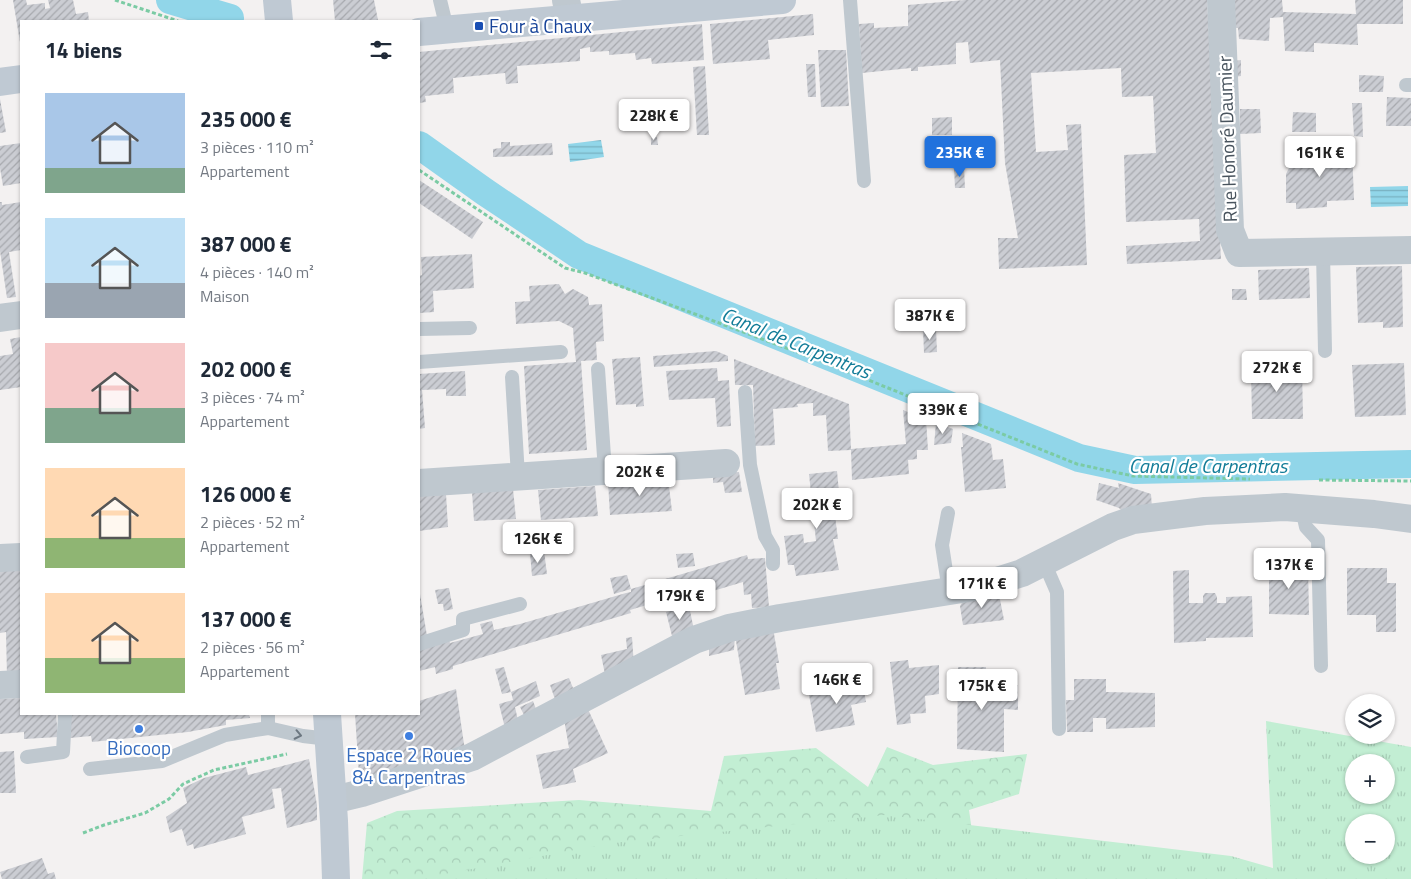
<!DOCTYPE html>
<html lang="fr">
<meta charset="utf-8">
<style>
body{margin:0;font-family:"Titillium Web",sans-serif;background:#f6f6f7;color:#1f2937;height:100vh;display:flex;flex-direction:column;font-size:19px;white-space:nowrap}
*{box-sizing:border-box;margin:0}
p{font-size:16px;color:#747a83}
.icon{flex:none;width:28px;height:28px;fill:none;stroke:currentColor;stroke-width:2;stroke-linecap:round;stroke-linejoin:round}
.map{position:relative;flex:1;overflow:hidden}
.panel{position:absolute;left:20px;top:20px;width:400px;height:695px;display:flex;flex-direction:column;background:#fff;border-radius:0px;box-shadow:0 1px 4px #0004}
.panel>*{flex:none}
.tools{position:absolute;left:1345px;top:694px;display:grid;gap:10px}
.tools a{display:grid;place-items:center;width:50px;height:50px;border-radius:50%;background:#fff;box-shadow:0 1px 4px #0004;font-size:25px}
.price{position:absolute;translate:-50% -42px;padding:0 11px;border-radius:5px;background:#fff;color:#222;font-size:16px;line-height:32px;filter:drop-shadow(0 1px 2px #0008)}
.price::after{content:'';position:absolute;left:50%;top:30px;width:15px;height:11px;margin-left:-8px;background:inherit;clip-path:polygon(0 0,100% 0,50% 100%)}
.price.on{background:#2172dd;color:#fff}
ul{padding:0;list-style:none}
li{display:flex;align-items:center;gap:15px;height:125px;padding:0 25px}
li span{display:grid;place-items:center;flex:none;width:140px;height:100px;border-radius:0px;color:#555}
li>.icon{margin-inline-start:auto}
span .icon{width:60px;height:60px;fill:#fffc;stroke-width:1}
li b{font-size:21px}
h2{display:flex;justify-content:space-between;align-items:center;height:60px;padding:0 25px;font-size:21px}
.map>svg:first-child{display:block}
.forest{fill:url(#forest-crowns)}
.park{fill:url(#park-tufts);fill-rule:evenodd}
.water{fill:url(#water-rules)}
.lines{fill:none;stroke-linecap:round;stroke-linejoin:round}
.canal{stroke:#91d6e9;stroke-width:28}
.building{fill:url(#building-hatch)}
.path{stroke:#7bcba4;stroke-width:3;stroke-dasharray:4 2.5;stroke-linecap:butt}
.service{stroke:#bfc8cf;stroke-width:14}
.minor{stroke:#bfc8cf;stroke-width:28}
.secondary{stroke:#bfc9d3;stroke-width:28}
.oneway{stroke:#6c7780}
.transit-dot{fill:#1a4fb4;stroke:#fff;stroke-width:2}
.shop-dot{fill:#3f7fe0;stroke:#fff;stroke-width:2}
.labels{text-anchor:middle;stroke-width:4.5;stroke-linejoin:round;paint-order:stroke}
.transit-label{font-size:19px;fill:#164399;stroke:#fff;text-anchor:start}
.street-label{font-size:19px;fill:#49545e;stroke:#fff}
.shop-label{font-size:19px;fill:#366cbe;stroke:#fff}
.water-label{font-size:20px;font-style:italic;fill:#127c98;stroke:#fff}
</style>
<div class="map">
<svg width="1411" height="879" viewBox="0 0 1411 879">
<defs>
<pattern id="forest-crowns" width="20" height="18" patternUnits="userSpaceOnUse" patternTransform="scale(1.25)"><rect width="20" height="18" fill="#c2eed3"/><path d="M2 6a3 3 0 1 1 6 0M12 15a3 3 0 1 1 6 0" fill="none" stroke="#a8ceb8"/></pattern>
<pattern id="park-tufts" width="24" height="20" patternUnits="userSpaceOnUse" patternTransform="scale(1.25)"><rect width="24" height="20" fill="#c2eed3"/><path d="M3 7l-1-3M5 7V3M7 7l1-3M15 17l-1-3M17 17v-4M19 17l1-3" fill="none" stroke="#a8ceb8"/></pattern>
<pattern id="water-rules" width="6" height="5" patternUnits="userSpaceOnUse" patternTransform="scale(1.25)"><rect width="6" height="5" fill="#91d6e9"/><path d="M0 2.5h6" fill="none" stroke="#78b0c0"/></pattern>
<pattern id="building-hatch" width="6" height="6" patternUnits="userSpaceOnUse" patternTransform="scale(1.25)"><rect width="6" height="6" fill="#cbcdd3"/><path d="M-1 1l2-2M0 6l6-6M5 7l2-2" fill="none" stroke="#a7a9ae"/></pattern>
</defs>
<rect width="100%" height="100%" fill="#f3f1f1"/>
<polygon class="forest" points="887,747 933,765 1027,754 1019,794 969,810 975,852 1078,879 362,879 367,823 397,811 579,800 711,811 724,756 816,748 868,787"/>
<path class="park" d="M1266,721L1411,747V879H418L612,843L885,815L1231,856L1273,868ZM1354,762H1386V795H1354ZM1354,822H1386V855H1354Z"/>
<g class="water">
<polygon points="601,140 604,157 570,162 568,144"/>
<polygon points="1408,186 1408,206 1371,207 1370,187"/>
</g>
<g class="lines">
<g class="canal">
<polyline points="170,0 230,18"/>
<polyline points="419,145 485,192 579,255 1079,458 1135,470 1411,464"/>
</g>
</g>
<g class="building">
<polygon points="13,0 26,0 27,5 45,3 45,9 50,8 48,0 73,0 76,14 88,12 89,21 21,21 20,42"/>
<polygon points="333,0 374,0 378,20 335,21"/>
<polygon points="965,0 1207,0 1221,259 1127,264 1126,246 1200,241 1199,219 1126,222 1124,155 1156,153 1153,96 1122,97 1121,68 1031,73 1036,152 1068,150 1066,125 1081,124 1087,265 999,269 998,238 1018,238 1005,163 1000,60 970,63 968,42 956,43 956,64 918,67 918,71 911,71 911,68 862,73 859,24 874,23 874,28 908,26 908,5"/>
<polygon points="1231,0 1282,0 1283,12 1356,14 1355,0 1403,0 1403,24 1357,24 1358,45 1314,43 1314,52 1285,51 1283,17 1270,18 1269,41 1239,39 1238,28 1232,28"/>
<polygon points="813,14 814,35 768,40 770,59 713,64 710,24"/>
<polygon points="702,24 704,60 652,64 651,58 636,60 635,53 609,55 609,51 590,52 590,47 580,49 580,61 517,66 518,83 506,84 505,73 453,78 454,93 425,96 426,102 419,103 419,52"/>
<polygon points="818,50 846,50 849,106 821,107"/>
<polygon points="1241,60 1241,76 1235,77 1234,61"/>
<polygon points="806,64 815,64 816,97 808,97"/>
<polygon points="705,66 709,135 697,135 693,67"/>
<polygon points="1359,75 1384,76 1383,92 1359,92"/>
<polygon points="1387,97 1411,98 1411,126 1386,126"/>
<polygon points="0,99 6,132 0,133"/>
<polygon points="1352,103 1362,103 1363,137 1354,136"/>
<polygon points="1240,109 1260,109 1261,133 1240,134"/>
<polygon points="1293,112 1316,113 1316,132 1292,132"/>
<polygon points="952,117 952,135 932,135 932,118"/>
<polygon points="657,137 658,145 651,145 651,138"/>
<polygon points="501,142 510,142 510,146 552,143 553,155 493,157 493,149 501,148"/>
<polygon points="21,143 21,183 3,186 0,168 0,146"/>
<polygon points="1352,148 1354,200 1327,201 1327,207 1296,209 1296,203 1286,203 1286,174 1289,168 1296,164 1296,151"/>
<polygon points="964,167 965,188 955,188 954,168"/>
<polygon points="419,180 483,222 472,239 419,203"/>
<polygon points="0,202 2,202 2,205 21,202 21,250 9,252 16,297 7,298 0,251"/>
<polygon points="472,254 474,288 433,291 434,312 419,313 419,276 422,275 421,257"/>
<polygon points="1402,266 1403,327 1383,328 1383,322 1358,323 1356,267"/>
<polygon points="1309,268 1310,298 1259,300 1258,270"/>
<polygon points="559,284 565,294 573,289 588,297 589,305 602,304 604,341 596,342 597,360 581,361 587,450 529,454 524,366 576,362 574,343 573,328 559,321 516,324 515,302 530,301 529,286"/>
<polygon points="1232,289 1246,289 1247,300 1232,300"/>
<polygon points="923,329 936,329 937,352 924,353"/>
<polygon points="21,337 21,387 0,390 0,356 13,354 10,339"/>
<polygon points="716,351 728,356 728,361 654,367 653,356"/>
<polygon points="640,357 644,406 636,407 636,404 616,405 612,359"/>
<polygon points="734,359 849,404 851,449 906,444 903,410 926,419 928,450 917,450 917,459 908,460 909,474 852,480 851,450 828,451 826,415 813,416 813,403 797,404 798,407 773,409 775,445 755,446 753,385 735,385"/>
<polygon points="1404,363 1406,415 1355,417 1352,365"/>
<polygon points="1302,367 1303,419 1252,419 1251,368"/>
<polygon points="717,368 718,381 729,380 731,426 717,427 715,398 669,400 666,371"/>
<polygon points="465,371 466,396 446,396 446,389 422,390 425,428 419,429 419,374"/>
<polygon points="936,423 953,429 951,443 934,445"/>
<polygon points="962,433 991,444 993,460 1003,459 1006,488 965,492 961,447 963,447"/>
<polygon points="837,471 839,492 832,493 838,539 833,539 839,570 796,576 794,565 788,565 784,536 803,534 804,543 816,541 809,474"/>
<polygon points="739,472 742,492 725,493 723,482 713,483 713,474"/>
<polygon points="668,478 672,511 610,515 608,482"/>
<polygon points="1099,483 1119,488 1118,483 1151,494 1152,508 1121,510 1119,508 1096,500"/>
<polygon points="595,486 598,516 541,520 538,490"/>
<polygon points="513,489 516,519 474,521 472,492"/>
<polygon points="446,494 448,527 419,531 419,496"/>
<polygon points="544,551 547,574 532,576 530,553"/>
<polygon points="693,553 695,566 678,568 676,554"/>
<polygon points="747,555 748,559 765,558 769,607 752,608 751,594 744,595 743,582 693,597 696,607 691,608 687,593 630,610 631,613 453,666 453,669 436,674 435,667 419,671 419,649 449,640 450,643 483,634 480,624 492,621 494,630 520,624 626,593 631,592 631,589"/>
<polygon points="1308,565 1309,615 1269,614 1269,566"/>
<polygon points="0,568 21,568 21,676 7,677 6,632 0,633"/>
<polygon points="1347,568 1387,568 1387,583 1396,583 1396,632 1376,632 1376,615 1347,615"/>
<polygon points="1189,570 1189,603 1203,603 1203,596 1205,593 1215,593 1217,597 1217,603 1226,603 1226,597 1252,596 1253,637 1206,638 1206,641 1174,643 1173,571"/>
<polygon points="627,575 631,589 614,594 610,578"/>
<polygon points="419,588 427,636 419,638"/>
<polygon points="449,588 453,609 444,611 443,604 438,604 435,590"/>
<polygon points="998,589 1004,620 963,625 960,606 963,601"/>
<polygon points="689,606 694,630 672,636 666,612"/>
<polygon points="773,628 779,663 776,663 780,689 745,695 735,635 734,650 709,656 709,641 735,635"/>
<polygon points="632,637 634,666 606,679 601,655 627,649 626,638"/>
<polygon points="908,660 909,668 939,665 939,694 925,696 926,713 910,714 911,723 897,725 890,662"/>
<polygon points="504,667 511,692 536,681 540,696 515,707 519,725 506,732 499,704 513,700 511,692 502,694 495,669"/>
<polygon points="958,667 986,667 985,685 1018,685 1018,710 1004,709 1004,752 957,749"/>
<polygon points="569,678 573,688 579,685 583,692 557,705 550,685"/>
<polygon points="862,679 866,702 851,705 855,725 816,732 809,695 823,692 822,686"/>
<polygon points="1074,679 1106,679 1106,692 1155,693 1155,727 1106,729 1106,718 1093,718 1093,732 1067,732 1066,700 1074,700"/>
<polygon points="456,689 465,751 364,779 359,775 355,714 419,714 419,701"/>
<polygon points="21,698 21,714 56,714 58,737 24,739 24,732 0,734 0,699"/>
<polygon points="533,701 536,709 524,715 520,707"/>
<polygon points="587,707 608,753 573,769 576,782 543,789 536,755 569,748 564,719"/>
<polygon points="70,714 249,714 250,718 226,720 226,725 188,732 92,742 91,736 70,738"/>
<polygon points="14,751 16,793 0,793 0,752"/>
<polygon points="309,759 317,805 317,820 287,828 281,788 272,789 275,808 242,817 246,834 194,849 193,844 187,846 182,829 170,833 166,817 187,803 183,788 204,778 246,767 248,775"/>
<polygon points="42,858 48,874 54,872 56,879 2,879 0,872"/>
</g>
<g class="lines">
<g class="path">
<polyline points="115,0 178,21"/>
<polyline points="419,170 565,268 585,273 821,361 1077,464 1133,476 1250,479"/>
<polyline points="1319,480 1411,481"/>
<polyline points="83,833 104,825 145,813 169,799 183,784 214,770 287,754"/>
</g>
<g class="service">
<polyline points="440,0 447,29"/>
<polyline points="850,0 864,181"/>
<polyline points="1406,85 1411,85"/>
<polyline points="1323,252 1325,351"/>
<polyline points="419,329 470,328"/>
<polyline points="419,362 561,352"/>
<polyline points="598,369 605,471"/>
<polyline points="512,377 518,476"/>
<polyline points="745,392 750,465 765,536 773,550 773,564"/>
<polyline points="1302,509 1306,527 1318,540 1321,666"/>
<polyline points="948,513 942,545 949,591"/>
<polyline points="1044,562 1057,592 1059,729"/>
<polyline points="419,644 463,630 463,619 520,604"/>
<polyline points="268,728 268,714"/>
<polyline points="27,757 63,752 65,714"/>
<polyline points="90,769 162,761 225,735 268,728 303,736 329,739"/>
</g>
<g class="minor">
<polyline points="566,0 570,19"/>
<polyline points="1221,0 1230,230 1239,253 1411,250"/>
<polyline points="0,318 21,315"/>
<polyline points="419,483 726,463"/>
<polyline points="0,558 21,557"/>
<polyline points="0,685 21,684"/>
<polyline points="333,800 362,793 472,757 694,640 729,628 780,618 981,586 1022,573 1113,527 1133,520 1205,511 1285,507 1374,514 1411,519"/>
</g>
<g class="secondary">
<polyline points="277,0 279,21"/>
<polyline points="419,32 782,0"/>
<polyline points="0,82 21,79"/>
<polyline points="327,714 334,821 336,879"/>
</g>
</g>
<defs><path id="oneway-chevron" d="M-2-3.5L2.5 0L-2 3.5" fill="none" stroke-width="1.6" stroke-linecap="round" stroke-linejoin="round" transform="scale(1.25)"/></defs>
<use class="oneway" href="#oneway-chevron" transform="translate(298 735) rotate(12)"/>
<rect class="transit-dot" x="474" y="21" width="10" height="10" rx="2.5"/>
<g class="shop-dot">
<circle cx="139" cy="729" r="5"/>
<circle cx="409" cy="736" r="5"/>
</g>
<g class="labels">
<g class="transit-label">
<text x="489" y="33">Four à Chaux</text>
</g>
<g class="street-label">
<text transform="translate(1227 139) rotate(-92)" y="7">Rue Honoré Daumier</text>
</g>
<g class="shop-label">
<text x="139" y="755">Biocoop</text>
<text x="409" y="762">Espace 2 Roues<tspan x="409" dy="22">84 Carpentras</tspan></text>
</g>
<g class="water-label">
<text transform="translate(796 343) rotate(22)" y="7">Canal de Carpentras</text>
<text x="1208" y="473">Canal de Carpentras</text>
</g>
</g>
</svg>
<div class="tools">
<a><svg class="icon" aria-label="layers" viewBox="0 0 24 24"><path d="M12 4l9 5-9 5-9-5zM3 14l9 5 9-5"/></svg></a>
<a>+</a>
<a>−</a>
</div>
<b class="price" style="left:654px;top:141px">228K €</b>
<b class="price on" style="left:960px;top:178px">235K €</b>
<b class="price" style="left:1320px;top:178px">161K €</b>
<b class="price" style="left:930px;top:341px">387K €</b>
<b class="price" style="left:1277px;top:393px">272K €</b>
<b class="price" style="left:943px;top:435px">339K €</b>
<b class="price" style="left:640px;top:497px">202K €</b>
<b class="price" style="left:817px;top:530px">202K €</b>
<b class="price" style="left:538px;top:564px">126K €</b>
<b class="price" style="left:1289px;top:590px">137K €</b>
<b class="price" style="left:982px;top:609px">171K €</b>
<b class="price" style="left:680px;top:621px">179K €</b>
<b class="price" style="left:837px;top:705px">146K €</b>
<b class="price" style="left:982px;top:711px">175K €</b>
<section class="panel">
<h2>14 biens<svg class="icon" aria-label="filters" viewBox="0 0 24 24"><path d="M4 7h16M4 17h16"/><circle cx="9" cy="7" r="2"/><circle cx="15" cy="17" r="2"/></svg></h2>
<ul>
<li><span style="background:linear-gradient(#a9c7e8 75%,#7fa58c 0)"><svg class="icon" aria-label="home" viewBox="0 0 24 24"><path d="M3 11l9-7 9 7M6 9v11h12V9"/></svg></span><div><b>235 000 €</b><p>3 pièces · 110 m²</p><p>Appartement</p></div></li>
<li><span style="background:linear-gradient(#bfe0f5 65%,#9aa5b1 0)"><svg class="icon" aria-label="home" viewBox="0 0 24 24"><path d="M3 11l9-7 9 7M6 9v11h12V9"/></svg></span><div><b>387 000 €</b><p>4 pièces · 140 m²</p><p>Maison</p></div></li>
<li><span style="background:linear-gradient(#f6c9c9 65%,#7fa58c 0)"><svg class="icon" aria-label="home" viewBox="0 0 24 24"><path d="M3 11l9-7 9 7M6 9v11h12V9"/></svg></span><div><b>202 000 €</b><p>3 pièces · 74 m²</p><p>Appartement</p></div></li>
<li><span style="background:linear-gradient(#ffd9b3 70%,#8fb573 0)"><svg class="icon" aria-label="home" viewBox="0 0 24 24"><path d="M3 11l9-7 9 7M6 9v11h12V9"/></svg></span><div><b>126 000 €</b><p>2 pièces · 52 m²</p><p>Appartement</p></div></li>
<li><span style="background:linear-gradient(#ffd9b3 65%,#8fb573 0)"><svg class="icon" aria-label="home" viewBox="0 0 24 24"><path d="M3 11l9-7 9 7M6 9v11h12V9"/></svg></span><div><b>137 000 €</b><p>2 pièces · 56 m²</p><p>Appartement</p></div></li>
</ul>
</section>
</div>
